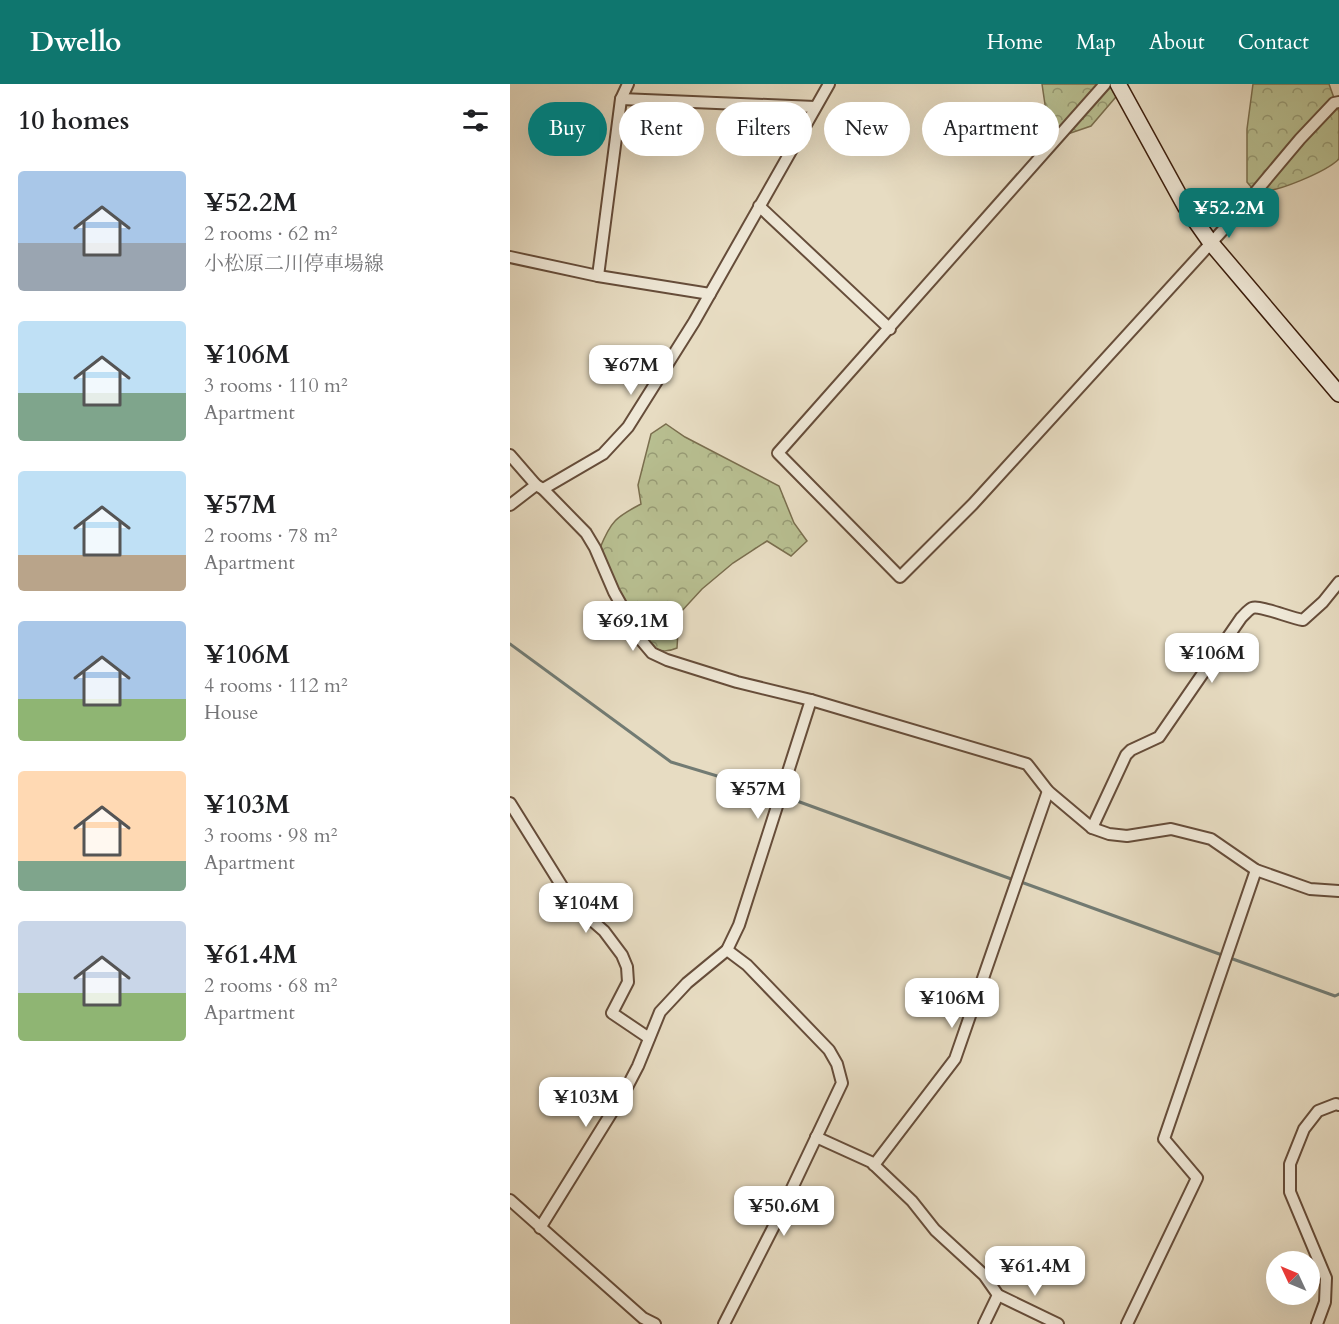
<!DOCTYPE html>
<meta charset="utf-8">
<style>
body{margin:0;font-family:Cardo,"Noto Serif JP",serif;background:#f2f2f2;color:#202124;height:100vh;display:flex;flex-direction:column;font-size:22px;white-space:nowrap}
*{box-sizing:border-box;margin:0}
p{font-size:20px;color:#757577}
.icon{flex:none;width:33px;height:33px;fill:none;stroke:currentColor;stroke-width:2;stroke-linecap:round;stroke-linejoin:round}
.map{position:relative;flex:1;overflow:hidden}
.sheet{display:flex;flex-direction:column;background:#fff;width:510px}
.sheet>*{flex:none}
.banner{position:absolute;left:18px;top:18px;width:570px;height:54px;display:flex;gap:12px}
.needle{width:39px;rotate:314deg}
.fabs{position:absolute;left:756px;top:1167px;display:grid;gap:12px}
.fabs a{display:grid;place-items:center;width:54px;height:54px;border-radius:50%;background:#fff;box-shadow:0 6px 24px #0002;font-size:30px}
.price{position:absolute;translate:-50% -51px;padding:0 14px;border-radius:12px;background:#fff;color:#222;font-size:20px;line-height:39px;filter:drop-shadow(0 2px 3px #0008)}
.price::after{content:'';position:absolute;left:50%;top:36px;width:18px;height:14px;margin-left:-9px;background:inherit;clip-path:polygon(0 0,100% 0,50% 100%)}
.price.current{background:#0f766e;color:#fff}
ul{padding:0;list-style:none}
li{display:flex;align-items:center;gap:18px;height:150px;padding:0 18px}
li span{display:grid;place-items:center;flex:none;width:168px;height:120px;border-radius:6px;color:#555}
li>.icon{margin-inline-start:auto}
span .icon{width:72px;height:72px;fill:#fffc;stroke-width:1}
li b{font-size:26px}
h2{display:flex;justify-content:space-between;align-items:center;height:72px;padding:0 18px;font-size:26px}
.pill{padding:0 21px;border-radius:27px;background:#fff;box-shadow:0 6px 24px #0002;font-size:21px;line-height:54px}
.pill.current{background:#0f766e;color:#fff}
header{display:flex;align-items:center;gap:36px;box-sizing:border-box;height:84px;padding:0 30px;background:#0f766e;color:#fff}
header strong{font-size:28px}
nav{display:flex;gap:33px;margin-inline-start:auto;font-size:21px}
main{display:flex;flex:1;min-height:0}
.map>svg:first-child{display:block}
.forest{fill:url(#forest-crowns);stroke:#7a6e4e;stroke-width:1.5}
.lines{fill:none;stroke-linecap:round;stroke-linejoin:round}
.stream{stroke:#727b73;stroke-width:3}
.minor-casing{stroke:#664d3a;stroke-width:14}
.secondary-casing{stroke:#3b1d0c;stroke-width:18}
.minor{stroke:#efe8d7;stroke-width:10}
.secondary{stroke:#efe8d7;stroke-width:15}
</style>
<header>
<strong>Dwello</strong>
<nav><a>Home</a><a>Map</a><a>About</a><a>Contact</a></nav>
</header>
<main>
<section class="sheet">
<h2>10 homes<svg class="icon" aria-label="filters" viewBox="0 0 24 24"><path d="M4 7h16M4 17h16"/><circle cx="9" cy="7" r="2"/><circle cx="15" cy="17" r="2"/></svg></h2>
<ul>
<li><span style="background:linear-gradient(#a9c7e8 60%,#9aa5b1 0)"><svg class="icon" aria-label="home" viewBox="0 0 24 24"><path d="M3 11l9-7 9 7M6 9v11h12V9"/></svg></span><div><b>¥52.2M</b><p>2 rooms · 62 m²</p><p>小松原二川停車場線</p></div></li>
<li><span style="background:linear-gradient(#bfe0f5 60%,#7fa58c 0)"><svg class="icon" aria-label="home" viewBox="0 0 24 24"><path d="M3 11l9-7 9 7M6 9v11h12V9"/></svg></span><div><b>¥106M</b><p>3 rooms · 110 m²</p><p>Apartment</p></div></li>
<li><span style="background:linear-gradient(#bfe0f5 70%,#b9a48a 0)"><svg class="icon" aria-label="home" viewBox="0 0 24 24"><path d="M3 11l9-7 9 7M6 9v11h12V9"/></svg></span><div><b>¥57M</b><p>2 rooms · 78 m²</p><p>Apartment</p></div></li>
<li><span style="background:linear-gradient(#a9c7e8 65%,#8fb573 0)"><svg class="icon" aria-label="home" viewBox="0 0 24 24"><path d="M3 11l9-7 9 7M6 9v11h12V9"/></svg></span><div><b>¥106M</b><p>4 rooms · 112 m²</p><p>House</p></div></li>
<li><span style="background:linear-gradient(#ffd9b3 75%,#7fa58c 0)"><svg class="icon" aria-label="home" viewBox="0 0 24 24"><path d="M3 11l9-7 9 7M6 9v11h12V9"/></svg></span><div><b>¥103M</b><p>3 rooms · 98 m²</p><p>Apartment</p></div></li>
<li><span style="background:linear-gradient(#c9d6e8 60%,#8fb573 0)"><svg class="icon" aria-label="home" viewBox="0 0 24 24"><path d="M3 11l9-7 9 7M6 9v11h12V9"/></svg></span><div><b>¥61.4M</b><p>2 rooms · 68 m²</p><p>Apartment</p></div></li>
</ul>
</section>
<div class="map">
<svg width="829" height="1240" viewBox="0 0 829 1240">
<defs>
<pattern id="forest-crowns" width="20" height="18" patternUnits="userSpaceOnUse" patternTransform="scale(1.5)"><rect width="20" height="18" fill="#b8bf91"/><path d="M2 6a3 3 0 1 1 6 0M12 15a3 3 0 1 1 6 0" fill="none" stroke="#979b75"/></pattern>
</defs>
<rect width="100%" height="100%" fill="#e7dcc2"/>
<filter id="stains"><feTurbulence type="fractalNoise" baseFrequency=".00333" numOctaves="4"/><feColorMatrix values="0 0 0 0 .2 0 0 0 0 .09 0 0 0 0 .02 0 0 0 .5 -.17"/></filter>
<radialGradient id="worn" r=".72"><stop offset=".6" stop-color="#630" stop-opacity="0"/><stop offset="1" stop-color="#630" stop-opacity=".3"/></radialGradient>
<g class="forest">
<polygon points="532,0 617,0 581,42 558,50 537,34"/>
<path d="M743,0H819L829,28V75C817,87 765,110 748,107C743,106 740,102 737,98V45Z"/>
<path d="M156,340L175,353L269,402L284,439L297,457L281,472L257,457L223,479L192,505L169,530L167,564C158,568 148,568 141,561C120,540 101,491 90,464C101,437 106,433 131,420L128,401L141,350Z"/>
</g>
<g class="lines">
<g class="stream">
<polyline points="0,560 161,678 267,710"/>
<polyline points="276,713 504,796"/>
<polyline points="511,798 712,871"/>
<polyline points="720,874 825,912 829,910"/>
</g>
<g class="minor-casing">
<g id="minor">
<polyline points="595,0 268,369 390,493 463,420 722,136 790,55 824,19 829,18"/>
<polyline points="111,15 305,23"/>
<polyline points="249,122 380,245"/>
<polyline points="0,173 88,192 200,210"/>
<polyline points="88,192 111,15 118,0"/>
<polyline points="0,371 26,401 33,405 76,449 85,464 104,508 131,556 142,569 157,576 227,598 301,616 517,680 538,707 582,744 599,750 617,752 661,745 701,755 746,786 800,805 829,807"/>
<polyline points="33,405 93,370 118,343 184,238 319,0"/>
<polyline points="0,421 26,401"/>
<polyline points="0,719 63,820 94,847 112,871 117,883 118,898 102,929 139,954"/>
<path d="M582,744L616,671L621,666L649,653L731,534C735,530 738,526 742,524C750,521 780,534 793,536L813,518L829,498"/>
<polyline points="306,1053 361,1078 402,1117 425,1146 474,1191 488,1211 548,1240"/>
<polyline points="364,1081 445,975 538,707"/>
<polyline points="0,1116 133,1234 145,1240"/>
<polyline points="30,1144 115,1007 128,982 150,928 177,899 217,866 229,841 301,616"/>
<polyline points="214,1240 267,1136 332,999 327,980 319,966 237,881 217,866"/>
<polyline points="474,1240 488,1211"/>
<polyline points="617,1240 687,1094 654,1055 746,786"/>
<polyline points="807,1240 815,1218 816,1194 780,1108 780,1080 794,1045 808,1027 826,1020 829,1021"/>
</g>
</g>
<g class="secondary-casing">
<polyline id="secondary" points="608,0 675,122 701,159 829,310"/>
</g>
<use href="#minor" class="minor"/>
<use href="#secondary" class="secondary"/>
</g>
<rect width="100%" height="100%" filter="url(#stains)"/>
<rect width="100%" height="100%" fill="url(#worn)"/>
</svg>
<div class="fabs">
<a><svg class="needle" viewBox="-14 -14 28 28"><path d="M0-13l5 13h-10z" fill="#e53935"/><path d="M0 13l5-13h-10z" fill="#757577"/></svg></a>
</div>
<b class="price current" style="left:719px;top:155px">¥52.2M</b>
<b class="price" style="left:121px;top:312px">¥67M</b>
<b class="price" style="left:123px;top:568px">¥69.1M</b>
<b class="price" style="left:702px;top:600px">¥106M</b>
<b class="price" style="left:248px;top:736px">¥57M</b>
<b class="price" style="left:76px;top:850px">¥104M</b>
<b class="price" style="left:442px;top:945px">¥106M</b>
<b class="price" style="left:76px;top:1044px">¥103M</b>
<b class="price" style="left:274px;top:1153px">¥50.6M</b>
<b class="price" style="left:525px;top:1213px">¥61.4M</b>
<div class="banner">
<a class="pill current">Buy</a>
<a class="pill">Rent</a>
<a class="pill">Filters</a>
<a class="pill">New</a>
<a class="pill">Apartment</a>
</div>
</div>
</main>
